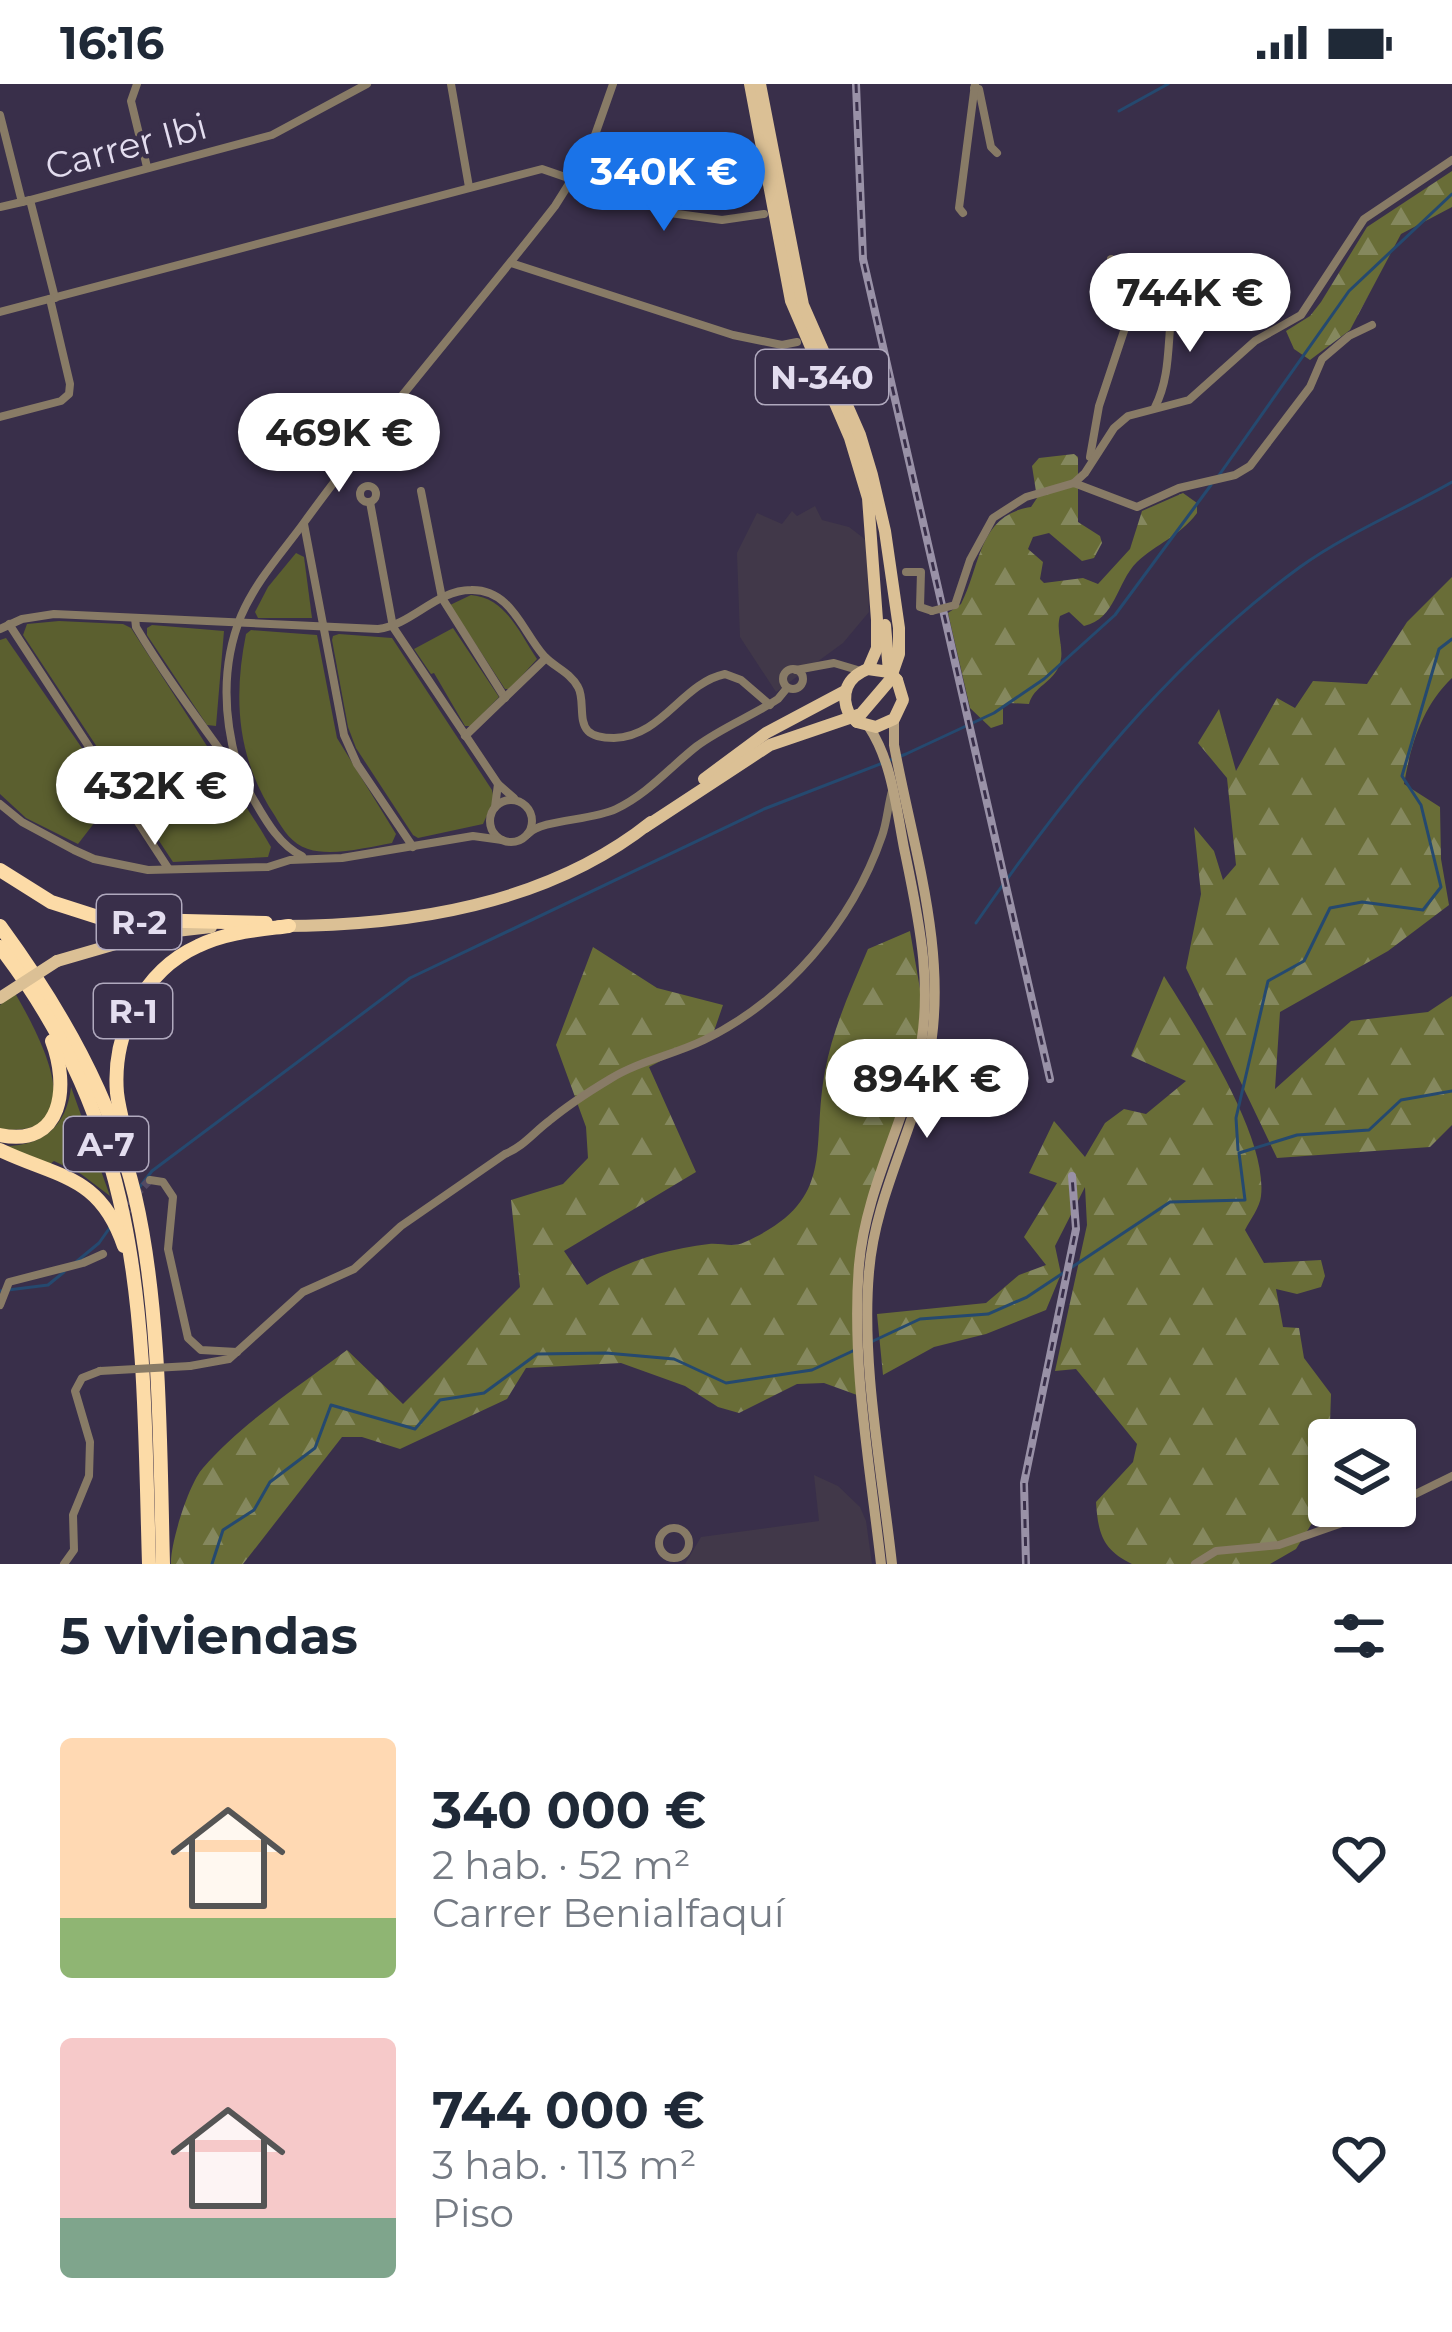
<!DOCTYPE html>
<html lang="es">
<meta charset="utf-8">
<style>
body{margin:0;font-family:Montserrat,sans-serif;background:#f6f6f7;color:#1f2937;height:100vh;display:flex;flex-direction:column;font-size:45px;white-space:nowrap}
*{box-sizing:border-box;margin:0}
p{font-size:39px;color:#747a83}
.icon{flex:none;width:66px;height:66px;fill:none;stroke:currentColor;stroke-width:2;stroke-linecap:round;stroke-linejoin:round}
.map{position:relative;height:1480px;overflow:hidden}
.sheet{display:flex;flex-direction:column;background:#fff;flex:1}
.sheet>*{flex:none}
.fabs{position:absolute;left:1308px;top:1335px;display:grid;gap:24px}
.fabs a{display:grid;place-items:center;width:108px;height:108px;border-radius:12px;background:#fff;box-shadow:0 3px 9px #0004;font-size:60px}
.price{position:absolute;translate:-50% -102px;padding:0 27px;border-radius:42px;background:#fff;color:#222;font-size:39px;line-height:78px;filter:drop-shadow(0 3px 6px #0008)}
.price::after{content:'';position:absolute;left:50%;top:72px;width:36px;height:27px;margin-left:-18px;background:inherit;clip-path:polygon(0 0,100% 0,50% 100%)}
.price.active{background:#1a73e8;color:#fff}
ul{padding:0;list-style:none}
li{display:flex;align-items:center;gap:36px;height:300px;padding:0 60px}
li span{display:grid;place-items:center;flex:none;width:336px;height:240px;border-radius:12px;color:#555}
li>.icon{margin-inline-start:auto}
span .icon{width:144px;height:144px;fill:#fffc;stroke-width:1}
li b{font-size:51px}
h2{display:flex;justify-content:space-between;align-items:center;height:144px;padding:0 60px;font-size:51px}
.status{display:flex;justify-content:space-between;align-items:center;height:84px;padding:0 60px;background:#fff;direction:ltr}
.status svg{height:33px;fill:currentColor}
.map>svg:first-child{display:block}
.commercial{fill:#413849}
.green{fill:#5b5f2f}
.forest{fill:url(#forest-firs)}
.lines{fill:none;stroke-linecap:round;stroke-linejoin:round}
.stream{stroke:#25496f;stroke-width:3}
.street-tunnel{stroke:#524963;stroke-width:8;stroke-dasharray:8 4;stroke-linecap:butt}
.street{stroke:#887b66;stroke-width:8}
.secondary{stroke:#b7a281;stroke-width:10}
.primary{stroke:#dbc095;stroke-width:12}
.highway{stroke:#fcdba7;stroke-width:14}
.rail-casing{stroke:#9991a7;stroke-width:8}
.rail{stroke:#392f4a;stroke-width:3;stroke-dasharray:9;stroke-linecap:butt}
.street-bridge{stroke:#887b66;stroke-width:8}
.primary-bridge{stroke:#dbc095;stroke-width:12}
.labels{text-anchor:middle;stroke-width:9;stroke-linejoin:round;paint-order:stroke}
.shield{fill:#392f4a;stroke:#b0a9be;stroke-width:3}
.shield-label{font-size:33px;font-weight:bold;fill:#e3ddef}
.street-label{font-size:36px;fill:#e3ddef;stroke:#392f4a}
</style>
<div class="status"><b>16:16</b><svg viewBox="0 0 49 12"><path d="M0 12V9h3v3zM5 12V6h3v6zM10 12V3h3v9zM15 12V0h3v12zM26 1h20v11H26zM47 4h2v5h-2z"/></svg></div>
<div class="map">
<svg width="1452" height="1480" viewBox="0 0 1452 1480">
<defs>
<pattern id="forest-firs" width="22" height="20" patternUnits="userSpaceOnUse" patternTransform="scale(3)"><rect width="22" height="20" fill="#696d37"/><path d="M5 1l3.5 6h-7zM16 11l3.5 6h-7z" fill="#85885e"/></pattern>
</defs>
<rect width="100%" height="100%" fill="#392f4a"/>
<g class="commercial">
<polygon points="815,422 822,436 849,443 866,456 869,528 843,559 776,608 740,553 737,469 757,429 782,440 792,427 797,432"/>
<polygon points="814,1391 838,1402 860,1423 866,1437 872,1480 685,1480 701,1453 819,1437"/>
</g>
<g class="green">
<polygon points="296,469 304,473 312,534 258,534 255,528 268,503"/>
<path d="M471,511C506,514 519,548 537,575L510,605H505L450,521Z"/>
<polygon points="59,537 123,540 131,544 261,746 271,763 268,773 173,778 23,551 27,540"/>
<polygon points="152,541 224,547 216,642 207,641 147,551 147,544"/>
<polygon points="453,544 499,613 471,642 465,642 434,589 431,590 414,565"/>
<path d="M251,546L317,551L337,654L396,750L392,759C368,763 332,773 308,765C292,760 283,746 275,732C237,675 233,615 246,550Z"/>
<polygon points="339,550 392,554 492,706 494,716 483,740 418,754 413,751 356,664 348,643 332,556 333,552"/>
<polygon points="6,554 115,712 78,760 26,734 0,710 0,556"/>
<path d="M15,909C38,949 97,1055 0,1045V921Z"/>
<path d="M71,1003L110,1112L81,1090L54,1077L50,1080L5,1062C44,1062 67,1041 71,1003Z"/>
</g>
<g class="forest">
<polygon points="1452,87 1452,123 1401,150 1350,246 1310,276 1294,265 1286,247 1310,232 1321,218 1367,143"/>
<path d="M1074,370L1078,373V438L1100,452L1102,459L1094,474L1082,477L1049,449L1033,453L1028,465L1043,478L1040,495L1044,499L1083,494L1098,500L1130,465L1142,427L1183,409L1197,419V429C1180,452 1156,460 1137,478C1116,499 1116,535 1084,542L1069,528L1060,532C1055,549 1066,566 1059,582C1052,599 1034,602 1029,620L1010,619L1003,623V640L991,644L970,624L948,529L961,520C981,481 978,431 1031,423L1037,414L1032,382L1039,374Z"/>
<path d="M1452,493V594C1422,623 1411,660 1404,700L1440,723L1441,775L1449,821L1388,867L1280,928L1275,1005L1351,937L1428,928L1452,912V1041L1430,1063L1277,1074L1186,884L1201,810L1194,743L1214,767L1223,796L1236,781L1227,694L1198,659L1219,625L1236,687L1277,614L1295,624L1313,597L1367,600L1407,538Z"/>
<path d="M910,847L925,934L863,1151L857,1311L824,1299L797,1300L739,1329L718,1323L685,1302L621,1279L526,1284L507,1315L400,1365L362,1353H342L243,1480H171C170,1460 189,1399 203,1384C243,1338 298,1303 347,1266L403,1320L520,1203L511,1116L563,1100L588,1074L586,1043L556,961L593,863L657,904L723,921L713,950L649,983L696,1088L564,1167L587,1201C623,1178 666,1165 709,1160C723,1159 733,1164 745,1158C838,1116 810,1068 825,987C833,944 851,905 868,865Z"/>
<path d="M1164,892C1196,943 1268,1052 1261,1112C1260,1123 1250,1136 1245,1146L1264,1179L1321,1176L1325,1192L1321,1203L1297,1210L1276,1205L1283,1243L1299,1244L1304,1274L1331,1310L1328,1396L1314,1436L1296,1465L1270,1480H1132C1103,1466 1098,1450 1096,1418L1133,1378L1137,1360L1076,1285L1055,1287L1087,1141L1085,1103L1055,1162L1061,1190L1046,1226L986,1250L934,1263L883,1291L877,1230L986,1219L1019,1191L1046,1181L1024,1153L1057,1099L1029,1089L1054,1037L1085,1073L1105,1039L1124,1025L1146,1030L1186,997L1131,972Z"/>
</g>
<g class="lines">
<g class="stream">
<polyline points="1119,27 1168,0"/>
<polyline points="1217,394 1349,207 1452,110"/>
<path d="M976,839C1067,708 1170,578 1300,483C1346,450 1403,426 1452,398"/>
<polyline points="1238,1066 1236,1034 1268,897 1304,877 1330,824 1362,818 1423,826 1441,803 1421,721 1402,692 1439,565 1452,555"/>
<polyline points="138,1105 152,1087 410,894 764,725 906,670 994,629 1044,595 1115,531 1211,401"/>
<polyline points="76,1178 99,1159 111,1142"/>
<polyline points="0,1207 48,1201 64,1188"/>
<polyline points="871,1258 920,1235 988,1230 1027,1213 1170,1118 1245,1116 1239,1069 1297,1051 1369,1046 1401,1016 1452,1007"/>
<polyline points="212,1480 223,1446 254,1426 270,1398 315,1364 331,1321 415,1345 440,1316 484,1309 537,1270 606,1269 674,1275 726,1299 812,1286 857,1265"/>
</g>
<polyline class="street-tunnel" points="124,1132 136,1110 150,1096"/>
<g class="street">
<polyline points="137,0 131,17 147,83"/>
<polyline points="451,0 469,103"/>
<polyline points="974,4 979,5 991,63 997,69"/>
<polyline points="0,31 22,118 30,116 55,214"/>
<polyline points="30,116 272,51 367,0"/>
<polyline points="0,123 22,118"/>
<polyline points="963,129 959,124 975,0"/>
<polyline points="511,179 733,251 782,261 797,258"/>
<polyline points="0,228 542,85 670,129 722,136 764,130"/>
<path d="M1155,323C1175,284 1164,240 1178,200"/>
<polyline points="0,333 61,317 69,310 70,300 50,215"/>
<polyline points="1090,373 1099,322 1128,235 1111,175"/>
<polyline points="1074,399 1085,389 1114,344 1128,332 1189,316 1255,257 1301,231 1364,135 1452,76"/>
<circle cx="368" cy="410" r="8"/>
<polyline points="421,407 442,514 505,614"/>
<polyline points="370,418 393,543 498,700"/>
<polyline points="304,440 344,651 357,680 413,763"/>
<polyline points="906,488 921,488 920,523 932,527"/>
<polyline points="955,521 970,476 993,434 1026,413 1074,399 1137,423 1179,404 1235,391 1250,382 1310,303 1322,275 1349,252 1372,241"/>
<path d="M135,534L136,543C167,595 203,642 238,691C258,718 271,757 302,772"/>
<polyline points="9,540 168,784"/>
<path d="M0,545L22,535L54,530L378,545C412,541 436,506 471,506C511,505 522,547 544,572C554,583 570,588 578,603C585,615 578,637 588,647C594,653 606,654 614,654C662,653 682,599 725,590L741,596L770,621"/>
<circle cx="793" cy="595" r="10"/>
<polyline points="796,586 834,579 861,587"/>
<polyline points="465,652 546,574"/>
<path d="M241,694C224,641 220,584 241,532C256,497 281,470 303,440C382,331 472,229 555,122L589,68L613,0"/>
<circle cx="511" cy="737" r="21"/>
<polyline points="0,720 22,738 74,766 94,775 148,786 268,783 290,776 342,774 473,752 502,756"/>
<polyline points="495,723 498,700 514,714"/>
<path d="M528,750C542,735 591,737 616,725C648,710 670,683 697,662C723,643 752,632 778,615L787,604"/>
<polyline points="150,1096 163,1098 173,1113 168,1165 188,1254 201,1266 237,1268"/>
<polyline points="0,1221 9,1198 83,1179 103,1170"/>
<path d="M190,1282L229,1275L303,1208L354,1185L401,1142L505,1070C524,1062 533,1049 549,1037C567,1022 590,1007 610,995C639,977 673,971 704,956C786,916 852,839 882,752C887,738 888,721 892,707"/>
<polyline points="1395,1420 1452,1392"/>
<circle cx="674" cy="1459" r="15"/>
<polyline points="64,1480 74,1466 73,1431 89,1392 90,1358 75,1307 82,1294 100,1287"/>
<polyline points="1195,1480 1216,1467 1279,1461 1391,1422"/>
</g>
<g class="secondary">
<path d="M869,643C892,678 896,723 904,764C919,836 935,907 917,980C900,1047 865,1110 859,1181C851,1279 870,1382 881,1480"/>
<path d="M892,1480C882,1388 861,1279 869,1188C875,1113 913,1049 928,977C950,872 913,764 894,661V635"/>
</g>
<g class="primary">
<polyline points="750,0 791,217 850,354 868,414 877,536 877,564 868,585"/>
<path d="M849,630C840,610 847,593 868,585L889,588L885,541"/>
<polyline points="857,638 876,643 894,635 903,616 897,596"/>
<polyline points="704,695 766,649 845,607"/>
<polyline points="645,743 770,661 861,630 890,596 899,570 899,544 885,447 872,391 860,351 803,221 760,0"/>
<path d="M279,842C408,842 547,821 651,738"/>
<polyline points="57,877 150,850 211,843"/>
</g>
<g class="highway">
<polyline points="0,786 51,818 104,835 266,839"/>
<path d="M0,842C60,924 111,1012 135,1112C161,1223 160,1365 163,1480"/>
<path d="M0,863C150,1058 142,1248 149,1480"/>
<path d="M0,1051C64,1064 69,1001 52,957"/>
<path d="M129,1064C125,1046 119,1027 117,1009C112,950 143,887 198,862C226,848 258,846 289,842"/>
<path d="M0,1066C59,1094 100,1091 124,1162"/>
</g>
<g class="rail-casing">
<g id="rail">
<polyline points="856,0 863,175 1050,995"/>
<polyline points="1026,1480 1024,1399 1076,1145 1072,1092"/>
</g>
</g>
<use href="#rail" class="rail"/>
<g class="street-bridge">
<polyline points="932,527 955,521"/>
<polyline points="100,1287 190,1282"/>
</g>
<g class="primary-bridge">
<polyline points="889,588 897,596"/>
<polyline points="849,630 857,638"/>
<polyline points="0,914 57,877"/>
</g>
</g>
<g class="labels">
<g class="shield">
<rect x="756" y="266" width="132" height="54" rx="9"/>
<rect x="97" y="811" width="84" height="54" rx="9"/>
<rect x="94" y="900" width="78" height="54" rx="9"/>
<rect x="64" y="1033" width="84" height="54" rx="9"/>
</g>
<g class="shield-label">
<text x="822" y="305">N-340</text>
<text x="139" y="850">R-2</text>
<text x="133" y="939">R-1</text>
<text x="106" y="1072">A-7</text>
</g>
<g class="street-label">
<text transform="translate(126 62) rotate(-15)" y="13">Carrer Ibi</text>
</g>
</g>
</svg>
<div class="fabs">
<a><svg class="icon" aria-label="layers" viewBox="0 0 24 24"><path d="M12 4l9 5-9 5-9-5zM3 14l9 5 9-5"/></svg></a>
</div>
<b class="price active" style="left:664px;top:150px">340K €</b>
<b class="price" style="left:1190px;top:271px">744K €</b>
<b class="price" style="left:339px;top:411px">469K €</b>
<b class="price" style="left:155px;top:764px">432K €</b>
<b class="price" style="left:927px;top:1057px">894K €</b>
</div>
<section class="sheet">
<h2>5 viviendas<svg class="icon" aria-label="filters" viewBox="0 0 24 24"><path d="M4 7h16M4 17h16"/><circle cx="9" cy="7" r="2"/><circle cx="15" cy="17" r="2"/></svg></h2>
<ul>
<li><span style="background:linear-gradient(#ffd9b3 75%,#8fb573 0)"><svg class="icon" aria-label="home" viewBox="0 0 24 24"><path d="M3 11l9-7 9 7M6 9v11h12V9"/></svg></span><div><b>340 000 €</b><p>2 hab. · 52 m²</p><p>Carrer Benialfaquí</p></div><svg class="icon" aria-label="heart" viewBox="0 0 24 24"><path d="M12 20l-8-8c-3-5 5-10 8-4 3-6 11-1 8 4z"/></svg></li>
<li><span style="background:linear-gradient(#f6c9c9 75%,#7fa58c 0)"><svg class="icon" aria-label="home" viewBox="0 0 24 24"><path d="M3 11l9-7 9 7M6 9v11h12V9"/></svg></span><div><b>744 000 €</b><p>3 hab. · 113 m²</p><p>Piso</p></div><svg class="icon" aria-label="heart" viewBox="0 0 24 24"><path d="M12 20l-8-8c-3-5 5-10 8-4 3-6 11-1 8 4z"/></svg></li>
</ul>
</section>
